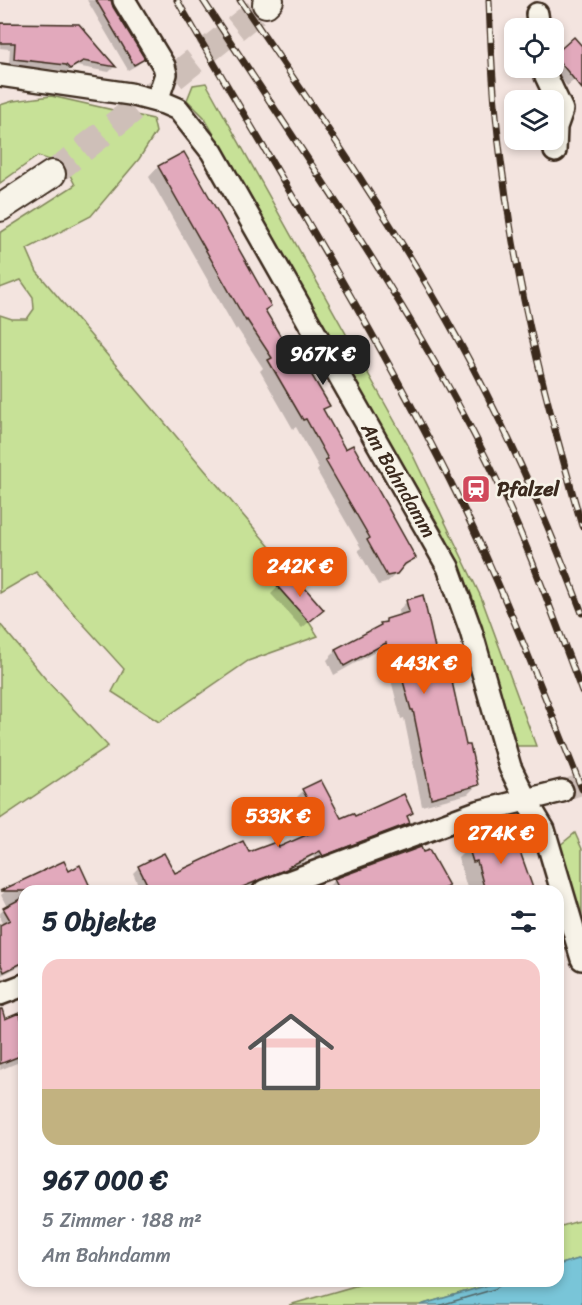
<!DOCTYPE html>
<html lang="de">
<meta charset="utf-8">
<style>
body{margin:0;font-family:Sriracha,sans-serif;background:#f2f2f3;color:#1f2937;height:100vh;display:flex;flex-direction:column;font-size:22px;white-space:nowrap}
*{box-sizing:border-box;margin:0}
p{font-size:20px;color:#747a83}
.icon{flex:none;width:33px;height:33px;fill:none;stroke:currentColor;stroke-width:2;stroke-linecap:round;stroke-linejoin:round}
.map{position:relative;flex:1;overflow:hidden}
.panel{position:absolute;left:18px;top:885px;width:546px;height:402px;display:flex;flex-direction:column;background:#fff;border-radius:18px;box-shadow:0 3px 9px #0003}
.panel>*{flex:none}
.fabs{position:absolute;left:504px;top:18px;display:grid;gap:12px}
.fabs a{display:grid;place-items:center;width:60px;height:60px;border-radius:12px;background:#fff;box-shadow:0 3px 9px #0003;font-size:30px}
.price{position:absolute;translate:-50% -51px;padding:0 14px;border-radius:12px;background:#ea580c;color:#fff;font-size:20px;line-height:39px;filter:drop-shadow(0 2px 3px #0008)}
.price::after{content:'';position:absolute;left:50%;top:36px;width:18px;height:14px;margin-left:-9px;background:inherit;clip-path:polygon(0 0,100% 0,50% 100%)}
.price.current{background:#222;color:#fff}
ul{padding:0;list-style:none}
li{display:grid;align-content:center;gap:12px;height:318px;padding:0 24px}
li+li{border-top:2px solid #e0e1e3}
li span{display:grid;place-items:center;height:186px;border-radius:18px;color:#555}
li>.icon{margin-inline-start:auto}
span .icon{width:108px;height:108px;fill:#fffc;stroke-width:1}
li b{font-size:26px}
h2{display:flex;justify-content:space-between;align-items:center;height:72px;padding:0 24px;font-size:26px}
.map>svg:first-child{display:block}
.green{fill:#c7e197;stroke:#81865a;stroke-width:1.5}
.water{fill:#79c5d8;stroke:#60878e;stroke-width:1.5}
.shadow{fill:#0003}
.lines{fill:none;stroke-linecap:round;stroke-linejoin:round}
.shore{stroke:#546868;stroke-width:1.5}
.building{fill:#e2a9bc;stroke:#3b2a1e;stroke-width:1.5}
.minor-tunnel{stroke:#cebfb8;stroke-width:21;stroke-dasharray:21 10;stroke-linecap:butt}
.major-tunnel{stroke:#cebfb8;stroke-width:26;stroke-dasharray:26 13;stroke-linecap:butt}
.minor-casing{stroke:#3b2a1e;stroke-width:26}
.major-casing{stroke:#3b2a1e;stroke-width:30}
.minor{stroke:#f7f3e8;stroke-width:21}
.major{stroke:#f7f3e8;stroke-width:26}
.rail-casing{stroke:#3b2a1e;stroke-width:7}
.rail{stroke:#f7f3e8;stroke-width:4.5;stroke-dasharray:14;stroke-linecap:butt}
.labels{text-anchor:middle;stroke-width:5;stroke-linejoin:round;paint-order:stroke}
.street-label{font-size:20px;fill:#3b2a1e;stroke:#f7f3e8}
.poi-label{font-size:20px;font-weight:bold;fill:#3b2a1e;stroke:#f7f3e8;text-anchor:start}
</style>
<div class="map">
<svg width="582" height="1305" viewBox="0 0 582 1305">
<rect width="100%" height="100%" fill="#f3e4df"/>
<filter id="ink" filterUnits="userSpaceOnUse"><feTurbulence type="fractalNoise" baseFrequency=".0167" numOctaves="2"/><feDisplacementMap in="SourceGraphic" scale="12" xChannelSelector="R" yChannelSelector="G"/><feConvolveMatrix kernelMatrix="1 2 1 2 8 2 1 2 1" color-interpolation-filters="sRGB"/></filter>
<g filter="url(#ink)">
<g class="green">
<polygon points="206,83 408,445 481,597 536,746 517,746 472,596 444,534 326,333 204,117 187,100 193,85"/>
<polygon points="51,96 153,119 156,132 139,159 91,216 27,249 37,272 292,573 277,586 309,622 318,636 248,661 159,722 112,692 124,669 36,572 0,593 0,315 12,319 27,319 34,309 33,297 21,280 0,288 0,233 75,185 65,165 38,156 0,183 0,105 13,101"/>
<polygon points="0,624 49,683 108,746 0,819"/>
<polygon points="575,833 582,849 582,930 559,846"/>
<polygon points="582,1220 582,1258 558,1265 558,1227"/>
<polygon points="372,1281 502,1281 420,1305 289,1305"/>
</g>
<polygon class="water" points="582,1258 582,1305 420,1305 502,1281 558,1281 558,1265"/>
<g class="shadow">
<polygon points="87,0 111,0 112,7 143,59 137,65 128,70"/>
<polygon points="0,25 114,67 109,72 76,66 64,74 60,70 9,65 10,49 0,48"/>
<polygon points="574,39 582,49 582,74 567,86 552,68 554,68 554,57"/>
<polygon points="183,154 269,306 264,311 288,351 328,405 322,411 345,451 414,558 386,583 378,585 358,550 361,548 317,471 319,468 296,427 293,429 260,371 263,368 237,328 236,330 149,177 158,167"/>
<polygon points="278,587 315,617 302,628 271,594"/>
<polygon points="407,601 435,658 478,784 468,794 422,806 404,718 401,719 389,672 382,673 377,651 334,675 327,660 336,651 376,630 387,621 399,617 398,611"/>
<polygon points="303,791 341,819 411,813 406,818 408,823 402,829 316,861 313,856 281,874 253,885 250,891 141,891 133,873 139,867 175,875 249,854 278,848 305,837 315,830 297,797"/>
<polygon points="469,847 510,847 532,891 468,891 458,858"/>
<polygon points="335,880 447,886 442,891 330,891 329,886"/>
<polygon points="8,889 78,891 24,891 24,964 0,976 0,926 3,925 0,919 0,913 7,907 1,895"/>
<polygon points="24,1013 24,1060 0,1070 0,1022"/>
</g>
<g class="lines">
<polyline class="shore" points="441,1305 495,1289 499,1286 499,1281"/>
</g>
<g class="building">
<polygon points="96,0 111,0 113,7 145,59 134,65"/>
<polygon points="0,23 79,24 116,67 83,61 70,69 66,65 14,59 15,43 0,43"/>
<polygon points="574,37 582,46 582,89 554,55"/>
<polygon points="184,152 271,306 265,310 288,349 294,345 330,406 323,409 345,449 353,445 416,558 405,564 397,574 387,576 367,540 370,538 325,460 328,459 306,419 303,420 268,360 272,358 247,320 246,321 158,166"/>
<polygon points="292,573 324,610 309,622 277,586"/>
<polygon points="423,595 437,657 443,655 449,677 451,677 466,745 470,745 479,785 431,798 413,710 411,710 398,663 391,664 386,643 344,666 335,649 381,625 380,623 386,622 386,619 409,612 406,600"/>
<polygon points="321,780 341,818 353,813 355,816 404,794 413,813 407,816 410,823 323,856 320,851 288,867 289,868 233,891 137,891 148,886 138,866 164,853 175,873 243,841 249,852 276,842 279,847 311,833 310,831 322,825 302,789"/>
<polygon points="508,833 511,845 517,843 534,891 485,891 477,861 473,862 468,846"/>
<polygon points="421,847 423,852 429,850 449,886 439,891 340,891 334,879"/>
<polygon points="64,861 69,871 80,865 92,891 0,891"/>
<polygon points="24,897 24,962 4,972 0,962 0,925 10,920 3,908"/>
<polygon points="0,1009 2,1009 5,1019 19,1013 24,1025 24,1050 18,1052 20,1056 0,1064"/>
</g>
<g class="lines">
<polyline class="minor-tunnel" points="562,791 582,784"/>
<polyline class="major-tunnel" points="52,174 266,4"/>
<g class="minor-casing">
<g id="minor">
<polyline points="124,0 164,66 166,74 157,101"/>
<polyline points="537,14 539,28"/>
<polyline points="544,68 546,76 562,110 556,127 555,151"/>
<polyline points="0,75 130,94 164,103 178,109 212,152 448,567 471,631 510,767 526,800 544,830 582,959"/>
<polyline points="264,891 477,812 562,791"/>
<polyline points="0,994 24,985"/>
</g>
</g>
<g class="major-casing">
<g id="major">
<polyline points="266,4 270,0"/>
<polyline points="0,208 52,174"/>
</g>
</g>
<use href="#minor" class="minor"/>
<use href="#major" class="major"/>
<g class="rail-casing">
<g id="rail">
<path d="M177,0C273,166 376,329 460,501C506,595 543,693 582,789"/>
<path d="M203,0C303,154 411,305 492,470C527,542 554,618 582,692"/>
<path d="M240,0C315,110 392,220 456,336C504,423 547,520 582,613"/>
<path d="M489,0C491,61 495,122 504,182C519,299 549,413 582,526"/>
</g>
</g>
<use href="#rail" class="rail"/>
</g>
</g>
<defs>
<g id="station-square" transform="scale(1.5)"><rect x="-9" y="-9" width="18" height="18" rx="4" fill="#d1495b" stroke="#f7f3e8"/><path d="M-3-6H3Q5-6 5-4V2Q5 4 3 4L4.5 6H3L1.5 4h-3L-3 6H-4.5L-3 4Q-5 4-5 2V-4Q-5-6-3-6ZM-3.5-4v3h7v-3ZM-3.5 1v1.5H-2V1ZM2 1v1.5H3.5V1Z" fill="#fff"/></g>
</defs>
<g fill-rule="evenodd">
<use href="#station-square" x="476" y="489"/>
</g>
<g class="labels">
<g class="street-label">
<text transform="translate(399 480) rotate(60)" y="7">Am Bahndamm</text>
</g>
<g class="poi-label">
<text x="497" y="496">Pfalzel</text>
</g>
</g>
</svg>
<div class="fabs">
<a><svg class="icon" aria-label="locate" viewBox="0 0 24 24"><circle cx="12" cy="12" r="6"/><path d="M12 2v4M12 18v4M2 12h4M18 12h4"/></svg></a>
<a><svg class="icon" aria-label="layers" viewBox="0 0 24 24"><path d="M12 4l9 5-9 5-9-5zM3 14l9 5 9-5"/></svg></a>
</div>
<b class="price current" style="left:323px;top:386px">967K €</b>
<b class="price" style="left:300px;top:598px">242K €</b>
<b class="price" style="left:424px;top:695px">443K €</b>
<b class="price" style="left:278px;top:848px">533K €</b>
<b class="price" style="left:501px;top:865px">274K €</b>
<section class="panel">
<h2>5 Objekte<svg class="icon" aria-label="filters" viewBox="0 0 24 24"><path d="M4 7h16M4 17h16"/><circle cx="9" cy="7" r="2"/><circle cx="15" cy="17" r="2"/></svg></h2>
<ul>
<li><span style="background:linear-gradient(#f6c9c9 70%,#c2b280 0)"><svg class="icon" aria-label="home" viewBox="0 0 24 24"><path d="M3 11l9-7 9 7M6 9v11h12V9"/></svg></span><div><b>967 000 €</b><p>5 Zimmer · 188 m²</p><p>Am Bahndamm</p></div></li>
</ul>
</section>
</div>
